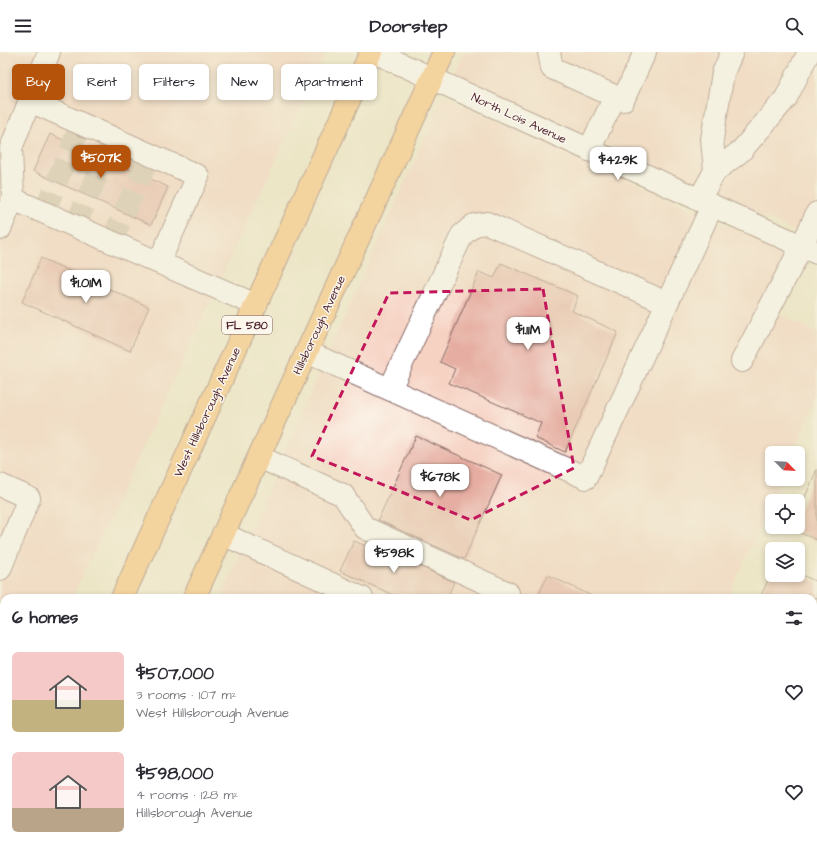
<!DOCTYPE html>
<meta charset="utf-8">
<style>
body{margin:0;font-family:"Architects Daughter",sans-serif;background:#f2f2f3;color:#2b2b33;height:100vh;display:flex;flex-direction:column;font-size:15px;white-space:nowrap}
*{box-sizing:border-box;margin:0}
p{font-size:13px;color:#7c7c81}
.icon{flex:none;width:22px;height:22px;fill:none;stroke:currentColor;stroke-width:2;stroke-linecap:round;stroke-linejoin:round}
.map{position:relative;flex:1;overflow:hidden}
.drawer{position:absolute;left:0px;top:542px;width:817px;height:256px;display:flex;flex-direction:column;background:#fff;border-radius:12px 12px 0 0;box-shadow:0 2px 6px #0003}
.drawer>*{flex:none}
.banner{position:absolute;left:12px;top:12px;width:400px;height:36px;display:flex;gap:8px}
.needle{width:26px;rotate:114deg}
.tools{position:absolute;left:765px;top:394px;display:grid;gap:8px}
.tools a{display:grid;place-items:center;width:40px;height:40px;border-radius:6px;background:#fff;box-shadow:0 2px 6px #0003;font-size:20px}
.price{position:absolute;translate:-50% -34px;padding:0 9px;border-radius:8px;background:#fff;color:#222;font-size:13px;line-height:26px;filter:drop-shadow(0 1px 2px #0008)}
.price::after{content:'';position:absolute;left:50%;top:24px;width:12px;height:9px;margin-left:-6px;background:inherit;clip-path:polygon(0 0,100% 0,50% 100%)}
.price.selected{background:#b45309;color:#fff}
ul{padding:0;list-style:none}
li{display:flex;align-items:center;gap:12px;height:100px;padding:0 12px}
li span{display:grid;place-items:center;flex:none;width:112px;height:80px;border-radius:6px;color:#555}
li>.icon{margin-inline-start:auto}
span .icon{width:48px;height:48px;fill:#fffc;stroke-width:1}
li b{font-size:17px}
h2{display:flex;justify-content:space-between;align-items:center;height:48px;padding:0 12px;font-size:17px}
.chip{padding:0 14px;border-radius:6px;background:#fff;box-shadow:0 2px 6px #0003;font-size:14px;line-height:36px}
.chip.selected{background:#b45309;color:#fff}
header{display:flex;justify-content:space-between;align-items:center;height:52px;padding:0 12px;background:#fff;font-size:18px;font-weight:700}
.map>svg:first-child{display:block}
.built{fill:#f6d2c3}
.building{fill:#e6aea2}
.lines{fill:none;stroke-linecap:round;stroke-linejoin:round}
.minor-tunnel{stroke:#ccbda7;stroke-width:22;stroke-dasharray:22 11;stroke-linecap:butt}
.minor-casing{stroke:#836461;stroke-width:24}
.major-casing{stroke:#836461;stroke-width:24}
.minor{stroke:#fff;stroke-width:22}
.major{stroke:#fbbd6e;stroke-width:22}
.marked{fill:none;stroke:#c2185b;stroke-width:3;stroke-dasharray:8 5;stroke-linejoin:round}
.labels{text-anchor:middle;stroke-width:3;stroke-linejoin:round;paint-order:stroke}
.shield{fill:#fbf7ec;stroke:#7f6065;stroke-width:1}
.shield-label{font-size:11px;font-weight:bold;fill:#4a1f2b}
.street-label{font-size:12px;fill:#4a1f2b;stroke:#fbf7ec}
</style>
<header><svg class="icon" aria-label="menu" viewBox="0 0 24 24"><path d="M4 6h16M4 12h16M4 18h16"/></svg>Doorstep<svg class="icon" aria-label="search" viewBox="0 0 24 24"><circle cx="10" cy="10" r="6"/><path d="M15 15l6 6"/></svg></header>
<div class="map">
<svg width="817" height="798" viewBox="0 0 817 798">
<rect width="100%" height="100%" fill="#fbf7ec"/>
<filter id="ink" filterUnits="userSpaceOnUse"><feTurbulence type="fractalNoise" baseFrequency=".025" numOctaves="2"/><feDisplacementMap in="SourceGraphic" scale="8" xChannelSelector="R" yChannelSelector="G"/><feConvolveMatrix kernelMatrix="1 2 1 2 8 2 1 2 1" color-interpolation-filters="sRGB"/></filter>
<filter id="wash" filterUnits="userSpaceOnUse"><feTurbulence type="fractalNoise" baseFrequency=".012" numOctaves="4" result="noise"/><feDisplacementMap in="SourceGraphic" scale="16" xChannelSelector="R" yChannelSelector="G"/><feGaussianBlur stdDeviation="0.9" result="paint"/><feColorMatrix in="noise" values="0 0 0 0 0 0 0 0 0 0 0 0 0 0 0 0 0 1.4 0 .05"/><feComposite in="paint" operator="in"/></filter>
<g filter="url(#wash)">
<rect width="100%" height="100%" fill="#ece5c6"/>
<g class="built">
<polygon points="0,0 326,0 72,546 4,546 4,692 0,700"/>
<polygon points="464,0 817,0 817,176 812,187 454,23"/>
<polygon points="444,44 803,208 779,262 817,281 817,346 793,401 772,401 772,427 781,427 728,546 220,546 324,310"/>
<polygon points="111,794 618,794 617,798 109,798"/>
</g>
<g id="blocks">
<g class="building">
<polygon points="50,82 168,135 151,173 33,119"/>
<polygon points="41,206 149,255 130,299 22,250"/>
<polygon points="501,211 578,244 572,259 618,280 565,400 535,386 541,371 449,331 455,317 440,310 479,220 494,226"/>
<polygon points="416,384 502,423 464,507 378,468"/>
<polygon points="817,417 817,488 791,477 792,475 798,475 798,462"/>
<polygon points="354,489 366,494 368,491 454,530 447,546 400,546 340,519"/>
<polygon points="772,519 772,523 798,523 798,521 817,530 817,546 760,546"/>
<polygon points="548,523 596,546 537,546"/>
</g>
</g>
</g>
<g filter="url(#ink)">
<use href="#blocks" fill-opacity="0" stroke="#836461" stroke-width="1"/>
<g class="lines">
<g class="minor-tunnel">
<polyline points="44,160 81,72"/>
<polyline points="75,174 114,86"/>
<polyline points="111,190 150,103"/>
</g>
<g class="minor-casing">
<g id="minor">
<polyline points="374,0 817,201"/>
<polyline points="549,0 552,16 623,48 645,0"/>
<polyline points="30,49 198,124 159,210"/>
<polyline points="589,98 615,45"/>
<polyline points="715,119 712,87 723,21 732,0"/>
<polyline points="13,147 256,253"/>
<polyline points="699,148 715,119 741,99 786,46 809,0"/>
<polyline points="0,177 13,147 11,96 49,0"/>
<polyline points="307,300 586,426 712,154"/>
<polyline points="742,309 802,194 817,161"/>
<polyline points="390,337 462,183 474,173 487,171 667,251"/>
<polyline points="259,405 343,443 365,476 508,541"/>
<polyline points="0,433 29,446 0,517"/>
<polyline points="223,482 362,546"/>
<polyline points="0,598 4,600"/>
<polyline points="813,733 817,724"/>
<polyline points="143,794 152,798"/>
<polyline points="476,798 478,794"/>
<polyline points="528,798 529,794"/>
<polyline points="784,798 785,794"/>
</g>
</g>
<g class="major-casing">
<g id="major">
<polyline points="122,546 371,0"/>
<polyline points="194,546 444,0"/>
<polyline points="6,798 8,794"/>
<polyline points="45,798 47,794"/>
<polyline points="79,798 80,794"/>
</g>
</g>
<use href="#minor" class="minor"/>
<use href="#major" class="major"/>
</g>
</g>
<path d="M0 0H817V798H0ZM543,237L574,416L471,468L312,404L389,241Z" fill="#ece5c6" fill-opacity=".55" fill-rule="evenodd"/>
<path class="marked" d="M543,237L574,416L471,468L312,404L389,241Z"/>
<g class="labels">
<rect class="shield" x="222" y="264" width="50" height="18" rx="3"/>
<g class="shield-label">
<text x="247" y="277">FL 580</text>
</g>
<g class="street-label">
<text transform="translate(519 66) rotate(25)" y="4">North Lois Avenue</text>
<text transform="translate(319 273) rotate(-65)" y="4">Hillsborough Avenue</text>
<text transform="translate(207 360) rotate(-65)" y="4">West Hillsborough Avenue</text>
</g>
</g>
</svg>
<div class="tools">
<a><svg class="needle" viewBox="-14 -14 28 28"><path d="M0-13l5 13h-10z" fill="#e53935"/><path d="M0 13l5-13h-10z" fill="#7c7c81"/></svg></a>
<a><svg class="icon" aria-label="locate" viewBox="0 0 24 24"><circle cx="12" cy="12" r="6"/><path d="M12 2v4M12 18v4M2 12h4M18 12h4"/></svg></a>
<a><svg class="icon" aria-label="layers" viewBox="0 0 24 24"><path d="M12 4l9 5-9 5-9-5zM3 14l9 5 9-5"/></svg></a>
</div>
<b class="price selected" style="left:101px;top:127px">$507K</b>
<b class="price" style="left:618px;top:129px">$429K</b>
<b class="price" style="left:86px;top:252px">$1.01M</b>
<b class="price" style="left:528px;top:299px">$1.11M</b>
<b class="price" style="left:440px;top:446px">$678K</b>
<b class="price" style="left:394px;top:522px">$598K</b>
<div class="banner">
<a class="chip selected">Buy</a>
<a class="chip">Rent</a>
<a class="chip">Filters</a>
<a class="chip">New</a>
<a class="chip">Apartment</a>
</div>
<section class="drawer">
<h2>6 homes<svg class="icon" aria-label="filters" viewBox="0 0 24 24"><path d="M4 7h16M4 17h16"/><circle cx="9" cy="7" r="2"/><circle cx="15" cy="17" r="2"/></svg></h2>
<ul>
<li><span style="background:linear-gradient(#f6c9c9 60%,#c2b280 0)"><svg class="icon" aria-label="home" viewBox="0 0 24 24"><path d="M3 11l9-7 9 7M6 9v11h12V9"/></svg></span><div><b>$507,000</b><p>3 rooms · 107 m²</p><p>West Hillsborough Avenue</p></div><svg class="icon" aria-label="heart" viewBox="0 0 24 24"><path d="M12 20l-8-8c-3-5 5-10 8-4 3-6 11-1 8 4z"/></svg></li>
<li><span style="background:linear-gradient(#f6c9c9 70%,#b9a48a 0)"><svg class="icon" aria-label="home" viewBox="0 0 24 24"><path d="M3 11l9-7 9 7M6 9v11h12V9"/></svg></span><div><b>$598,000</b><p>4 rooms · 128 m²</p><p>Hillsborough Avenue</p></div><svg class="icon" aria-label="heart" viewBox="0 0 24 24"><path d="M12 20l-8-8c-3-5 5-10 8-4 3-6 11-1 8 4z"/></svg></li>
</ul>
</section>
</div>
